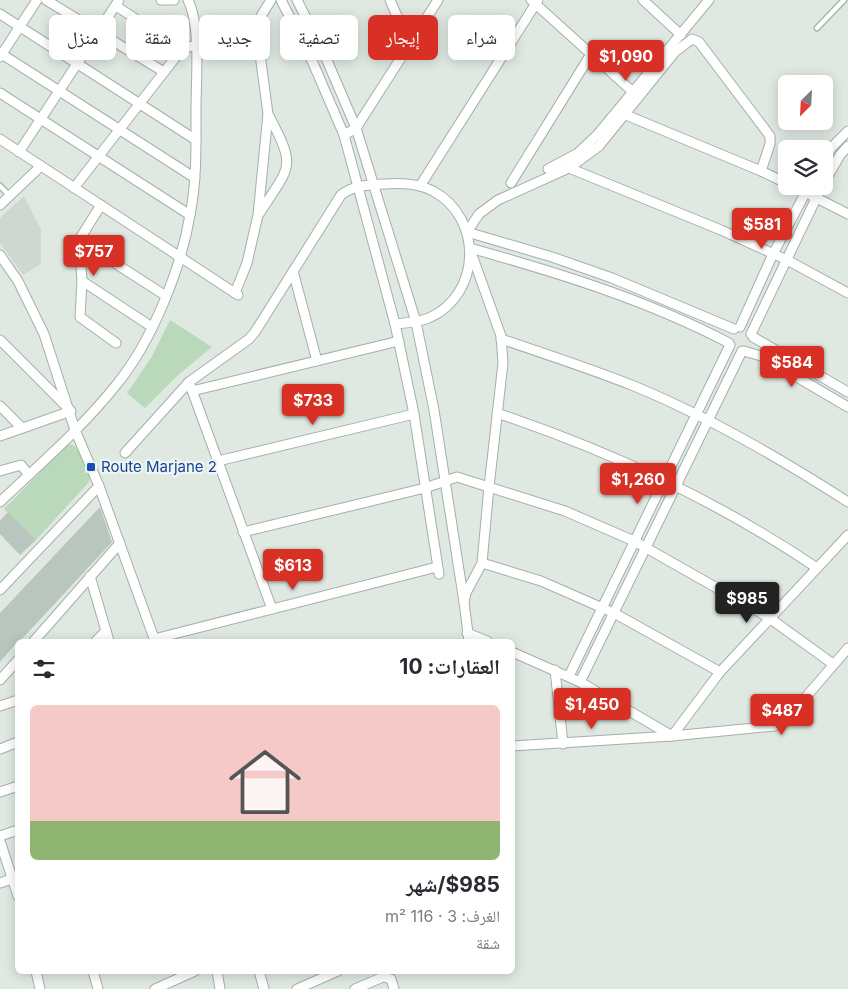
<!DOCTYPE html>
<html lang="ar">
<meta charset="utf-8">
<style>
body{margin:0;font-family:Inter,"Noto Naskh Arabic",sans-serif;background:#f7f7f7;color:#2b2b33;direction:rtl;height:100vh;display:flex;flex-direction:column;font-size:19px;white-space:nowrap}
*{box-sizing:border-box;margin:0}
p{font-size:16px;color:#7c7c81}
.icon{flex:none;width:28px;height:28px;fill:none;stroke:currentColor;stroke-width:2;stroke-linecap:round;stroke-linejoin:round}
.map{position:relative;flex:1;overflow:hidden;direction:ltr}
.drawer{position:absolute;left:15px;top:639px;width:500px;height:335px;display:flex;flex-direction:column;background:#fff;border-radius:8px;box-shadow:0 2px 12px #0003;direction:rtl}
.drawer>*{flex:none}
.banner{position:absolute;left:15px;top:15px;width:500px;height:45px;direction:rtl;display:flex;gap:10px}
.needle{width:32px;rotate:204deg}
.fabs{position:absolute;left:778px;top:75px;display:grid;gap:10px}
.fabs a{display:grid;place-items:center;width:55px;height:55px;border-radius:8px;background:#fff;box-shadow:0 2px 12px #0003;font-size:25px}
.price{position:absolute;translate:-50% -42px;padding:0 11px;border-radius:5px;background:#d93025;color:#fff;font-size:16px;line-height:32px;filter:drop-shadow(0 1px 2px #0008)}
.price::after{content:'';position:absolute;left:50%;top:30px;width:15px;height:11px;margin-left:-8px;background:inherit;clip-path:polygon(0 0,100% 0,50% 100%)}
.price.active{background:#222;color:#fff}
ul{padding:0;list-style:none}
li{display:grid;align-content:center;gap:10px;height:265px;padding:0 15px}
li+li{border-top:1px solid #e1e1e2}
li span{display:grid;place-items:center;height:155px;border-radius:8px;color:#555}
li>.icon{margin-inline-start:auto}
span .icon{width:90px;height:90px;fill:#fffc;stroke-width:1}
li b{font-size:21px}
h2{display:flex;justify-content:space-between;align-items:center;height:60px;padding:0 15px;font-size:21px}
.chip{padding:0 18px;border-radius:8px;background:#fff;box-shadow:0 2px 12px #0003;font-size:18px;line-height:45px}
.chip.active{background:#d93025;color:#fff}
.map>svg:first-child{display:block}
.built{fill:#ced8d1}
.green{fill:#bad8ba}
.building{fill:#b8c6bd}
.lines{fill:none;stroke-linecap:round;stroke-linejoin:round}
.lane-casing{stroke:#a3b0a8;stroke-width:7}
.street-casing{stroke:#a3b0a8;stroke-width:11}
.lane{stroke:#fff;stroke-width:4.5}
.street{stroke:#fff;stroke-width:9}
.transit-dot{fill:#1a4fb4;stroke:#eff6f1;stroke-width:2}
.labels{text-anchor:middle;stroke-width:4.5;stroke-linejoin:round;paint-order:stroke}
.transit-label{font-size:15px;fill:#164399;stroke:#eff6f1;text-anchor:start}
</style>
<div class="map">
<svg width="848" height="989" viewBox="0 0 848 989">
<rect width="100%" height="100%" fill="#dfe9e2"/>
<polygon class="built" points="24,196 41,230 41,264 23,275 0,243 0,218"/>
<g class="green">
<polygon points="170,320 212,347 177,376 145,408 127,393 151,358"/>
<path d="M71,444C81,449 91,472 89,482L36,540L4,509L67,445Z"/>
</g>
<g class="building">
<polygon points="100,507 112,542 20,641 18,641 0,662 0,613"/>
<polygon points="8,512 36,540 20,555 0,534 0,521"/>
</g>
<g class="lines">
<g class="lane-casing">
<g id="lane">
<polyline points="817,28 844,0"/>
<polyline points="0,186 10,196"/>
</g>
</g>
<g class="street-casing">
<g id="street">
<polyline points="46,0 164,72"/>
<polyline points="161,0 174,0"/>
<polyline points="281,0 313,63 344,135 395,324 414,414 439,574"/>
<polyline points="297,0 326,58 356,128 416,322 434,410 464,602"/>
<polyline points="390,0 410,46"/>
<polyline points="531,0 633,92"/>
<polyline points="643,0 681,35"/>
<polyline points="116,6 182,49"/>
<polyline points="0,14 196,140"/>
<polyline points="0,53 195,178"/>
<polyline points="0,57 37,0"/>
<polyline points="0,93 190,215"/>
<polyline points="626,115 761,171 786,183"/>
<polyline points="344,135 356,128 438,0"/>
<polyline points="0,139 238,295"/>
<polyline points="19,152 119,0"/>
<polyline points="824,159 832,147 848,131"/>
<polyline points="569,168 721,230 787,260 848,293"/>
<polyline points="548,169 578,153 597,135 709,0"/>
<polyline points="511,183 591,54"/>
<polyline points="824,183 840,155 848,146"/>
<polyline points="420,186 538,0"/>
<polyline points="793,186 848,214"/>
<polyline points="74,188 182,49 196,45"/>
<polyline points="0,205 41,166"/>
<polyline points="101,205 79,240 82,281 80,317 116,343"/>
<path d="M259,214C291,164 297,169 268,114"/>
<polyline points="467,232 479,214 498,200 569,168 599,146 675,52 692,39 699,42 770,136 770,144 761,171"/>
<polyline points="467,232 552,257 612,278 734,329"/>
<polyline points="79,240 166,296"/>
<path d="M470,248C559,273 647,300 729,343"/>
<polyline points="0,255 18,281 44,334 75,430 99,486 155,641"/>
<polyline points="293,271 317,361"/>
<polyline points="82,281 152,327"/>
<polyline points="235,293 247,263 258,215 268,114 259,47 258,21 271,0"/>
<polyline points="740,327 773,254 809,186"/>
<polyline points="751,334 822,186"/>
<polyline points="753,337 848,392"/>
<path d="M501,339C546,354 591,369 634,386C709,417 780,458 848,502"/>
<polyline points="0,340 71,411 0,436"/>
<polyline points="744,351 761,356 848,407"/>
<polyline points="189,382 272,609"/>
<polyline points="192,391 399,341"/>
<polyline points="0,406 22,428"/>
<path d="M497,413C612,452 716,500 817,568"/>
<path d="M125,453L189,382L249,339L255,332L341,195C353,185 369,185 384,184C401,183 417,183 433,191C483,218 482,294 429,318C419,322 407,323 395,324"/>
<polyline points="218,461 414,414"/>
<polyline points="0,471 21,465 29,475"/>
<path d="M0,502C40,464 83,427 117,384C152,341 181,269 190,215C197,180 196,144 196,109C196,79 201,26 188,0"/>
<polyline points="243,532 425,488 457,477 565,511 634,541 768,617 833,664"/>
<polyline points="482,563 541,581 614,613 720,672"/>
<polyline points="90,576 109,641"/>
<polyline points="0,590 99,486"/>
<polyline points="467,633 487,641"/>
<polyline points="154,639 437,567"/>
<polyline points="34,641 120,543"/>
<polyline points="96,641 106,631"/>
<polyline points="469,641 464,602 466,593 482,563 489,487 503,363 501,336 472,255"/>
<polyline points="512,652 580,682 672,736"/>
<polyline points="555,670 563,744"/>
<polyline points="569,676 730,345"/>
<polyline points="0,680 18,660"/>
<polyline points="580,682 742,351"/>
<polyline points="0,706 18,700"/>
<polyline points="672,736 720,672 848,535"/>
<polyline points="512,746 672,736 775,726 793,712 848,648"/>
<polyline points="0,749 18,742"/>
<polyline points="0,792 18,786"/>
<polyline points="0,836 18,830"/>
<polyline points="0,841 18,896"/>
<polyline points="0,883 17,877"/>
<polyline points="36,971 40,989"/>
<polyline points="93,971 98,989"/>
<polyline points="217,971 220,989"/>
<polyline points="259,971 264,989"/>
<polyline points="155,989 195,971"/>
<polyline points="297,989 338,971"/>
<polyline points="355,989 383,977 391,979 394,989"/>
</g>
</g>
<use href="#lane" class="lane"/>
<use href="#street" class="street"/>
</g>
<rect class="transit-dot" x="86" y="462" width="10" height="10" rx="2.5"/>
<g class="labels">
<g class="transit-label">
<text x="101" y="472">Route Marjane 2</text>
</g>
</g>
</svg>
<div class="fabs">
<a><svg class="needle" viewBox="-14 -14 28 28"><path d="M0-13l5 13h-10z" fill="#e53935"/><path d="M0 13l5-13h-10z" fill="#7c7c81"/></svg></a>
<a><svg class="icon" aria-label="layers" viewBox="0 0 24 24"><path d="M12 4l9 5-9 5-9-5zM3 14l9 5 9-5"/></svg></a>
</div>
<b class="price" style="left:626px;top:82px">$1,090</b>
<b class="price" style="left:762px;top:250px">$581</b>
<b class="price" style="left:94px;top:277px">$757</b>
<b class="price" style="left:792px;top:388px">$584</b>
<b class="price" style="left:313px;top:426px">$733</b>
<b class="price" style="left:638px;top:505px">$1,260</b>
<b class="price" style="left:293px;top:591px">$613</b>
<b class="price active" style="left:747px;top:624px">$985</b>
<b class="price" style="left:592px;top:730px">$1,450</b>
<b class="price" style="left:782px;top:736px">$487</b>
<div class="banner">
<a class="chip">شراء</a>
<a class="chip active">إيجار</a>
<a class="chip">تصفية</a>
<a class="chip">جديد</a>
<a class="chip">شقة</a>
<a class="chip">منزل</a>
</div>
<section class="drawer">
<h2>العقارات: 10<svg class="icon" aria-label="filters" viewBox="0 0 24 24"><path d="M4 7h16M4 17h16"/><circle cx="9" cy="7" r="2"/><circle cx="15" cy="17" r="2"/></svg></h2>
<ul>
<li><span style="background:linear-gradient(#f6c9c9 75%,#8fb573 0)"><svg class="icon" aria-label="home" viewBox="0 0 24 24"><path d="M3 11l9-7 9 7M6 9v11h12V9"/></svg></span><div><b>$985/شهر</b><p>الغرف: 3 · 116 m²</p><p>شقة</p></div></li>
</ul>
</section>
</div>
